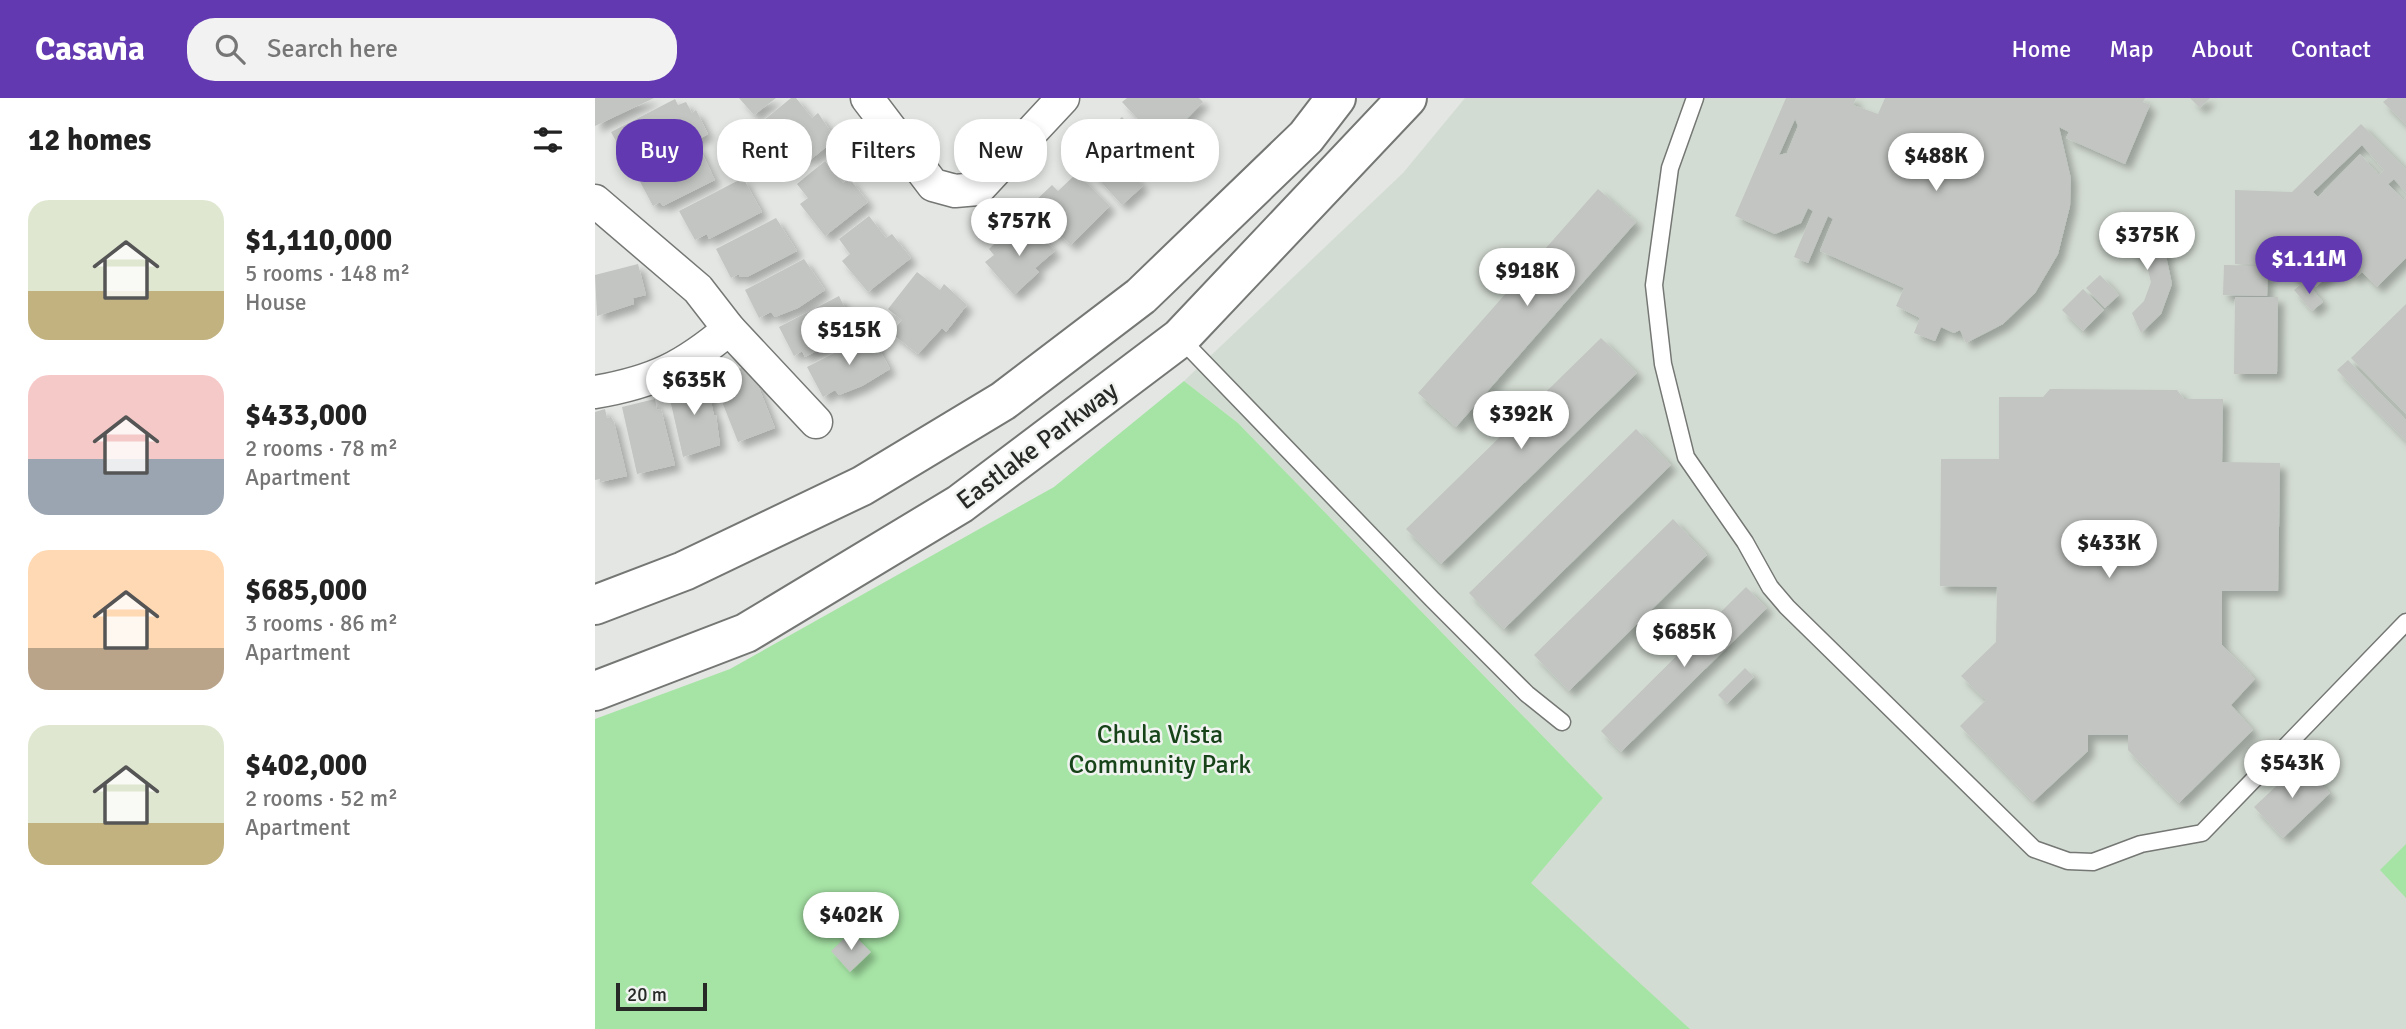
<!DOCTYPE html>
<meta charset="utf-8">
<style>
body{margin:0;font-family:Signika,sans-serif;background:#f2f2f2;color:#222;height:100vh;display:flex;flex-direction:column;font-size:26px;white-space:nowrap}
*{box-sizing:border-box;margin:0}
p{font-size:23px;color:#767676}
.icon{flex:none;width:38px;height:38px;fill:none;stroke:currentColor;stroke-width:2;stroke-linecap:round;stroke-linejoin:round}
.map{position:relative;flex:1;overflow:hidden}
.details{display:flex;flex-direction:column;background:#fff;width:595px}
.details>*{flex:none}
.hud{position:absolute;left:21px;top:21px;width:665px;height:63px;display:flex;gap:14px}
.scale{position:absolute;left:21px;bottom:18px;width:91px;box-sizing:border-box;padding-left:7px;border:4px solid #272927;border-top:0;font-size:19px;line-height:24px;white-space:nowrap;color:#272927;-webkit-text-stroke:5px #f0f3f0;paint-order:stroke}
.price{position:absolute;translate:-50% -60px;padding:0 16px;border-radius:24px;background:#fff;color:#222;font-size:23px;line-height:46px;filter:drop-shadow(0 2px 4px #0008)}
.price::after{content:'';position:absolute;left:50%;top:42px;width:21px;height:16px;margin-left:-10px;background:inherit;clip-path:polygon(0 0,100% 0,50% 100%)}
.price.on{background:#6339b1;color:#fff}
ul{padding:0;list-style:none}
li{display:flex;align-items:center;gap:21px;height:175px;padding:0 28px}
li span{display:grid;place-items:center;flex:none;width:196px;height:140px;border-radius:21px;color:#555}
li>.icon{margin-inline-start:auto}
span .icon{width:84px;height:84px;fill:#fffc;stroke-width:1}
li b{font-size:30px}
h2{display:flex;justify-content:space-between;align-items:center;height:84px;padding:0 28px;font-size:30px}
.pill{padding:0 24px;border-radius:28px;background:#fff;box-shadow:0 4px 10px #0003;font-size:24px;line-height:63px}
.pill.on{background:#6339b1;color:#fff}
header{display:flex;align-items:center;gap:42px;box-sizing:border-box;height:98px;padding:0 35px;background:#6339b1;color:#fff}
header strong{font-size:33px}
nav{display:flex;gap:38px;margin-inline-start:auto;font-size:24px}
.search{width:490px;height:63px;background:#f2f2f2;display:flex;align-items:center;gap:18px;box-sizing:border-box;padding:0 24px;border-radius:28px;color:#767676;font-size:26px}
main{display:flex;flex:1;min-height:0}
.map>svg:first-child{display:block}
.built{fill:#d3dcd3}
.green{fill:#a6e4a5}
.building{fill:#c2c5c2;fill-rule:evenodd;filter:url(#shadow)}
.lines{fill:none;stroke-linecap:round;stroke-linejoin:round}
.lane-casing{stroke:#747774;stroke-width:19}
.street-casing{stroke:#747774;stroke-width:35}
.primary-casing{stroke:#747774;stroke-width:42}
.lane{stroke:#fff;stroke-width:16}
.street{stroke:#fff;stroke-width:32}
.primary{stroke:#fff;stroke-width:38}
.labels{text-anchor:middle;stroke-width:5;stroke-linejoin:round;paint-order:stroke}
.street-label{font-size:26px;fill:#272927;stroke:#f0f3f0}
.park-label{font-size:26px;fill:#174319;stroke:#f0f3f0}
</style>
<header>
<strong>Casavia</strong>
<div class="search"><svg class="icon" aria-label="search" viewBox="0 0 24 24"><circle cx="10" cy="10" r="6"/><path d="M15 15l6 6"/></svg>Search here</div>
<nav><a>Home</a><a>Map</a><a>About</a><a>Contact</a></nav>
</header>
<main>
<section class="details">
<h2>12 homes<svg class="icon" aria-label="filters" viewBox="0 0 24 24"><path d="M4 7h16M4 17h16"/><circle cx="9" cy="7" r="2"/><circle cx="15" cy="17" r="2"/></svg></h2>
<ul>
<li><span style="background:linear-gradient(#dfe7d0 65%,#c2b280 0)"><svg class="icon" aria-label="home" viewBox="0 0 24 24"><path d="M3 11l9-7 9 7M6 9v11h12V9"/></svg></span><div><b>$1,110,000</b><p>5 rooms · 148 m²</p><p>House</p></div></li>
<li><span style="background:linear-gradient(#f6c9c9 60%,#9aa5b1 0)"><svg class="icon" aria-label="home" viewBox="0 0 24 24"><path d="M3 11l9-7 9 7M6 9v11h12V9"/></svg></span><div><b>$433,000</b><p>2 rooms · 78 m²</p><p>Apartment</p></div></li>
<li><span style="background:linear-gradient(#ffd9b3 70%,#b9a48a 0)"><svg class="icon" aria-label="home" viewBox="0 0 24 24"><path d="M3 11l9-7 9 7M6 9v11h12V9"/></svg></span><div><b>$685,000</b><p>3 rooms · 86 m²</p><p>Apartment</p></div></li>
<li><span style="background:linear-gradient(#dfe7d0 70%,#c2b280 0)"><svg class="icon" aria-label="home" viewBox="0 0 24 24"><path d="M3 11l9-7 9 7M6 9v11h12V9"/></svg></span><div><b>$402,000</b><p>2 rooms · 52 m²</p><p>Apartment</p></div></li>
</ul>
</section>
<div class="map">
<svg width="1811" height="931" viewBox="0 0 1811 931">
<defs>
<filter id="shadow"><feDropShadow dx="6" dy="6" stdDeviation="3.5" flood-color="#0004"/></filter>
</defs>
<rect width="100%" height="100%" fill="#e3e6e3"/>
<polygon class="built" points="870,0 1811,0 1811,931 1095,931 935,785 1008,700 643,325 589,283 808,75"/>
<g class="green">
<polygon points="589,283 643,325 1008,700 936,785 1095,931 0,931 0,621 135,571 459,389"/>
<polygon points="1811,746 1811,800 1785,772"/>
</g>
<g class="building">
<polygon points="0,0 59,0 0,28"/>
<polygon points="144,0 181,0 159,17"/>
<polygon points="196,0 201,0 217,20 223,15 241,41 215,62 211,57 195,70 178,49 168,56 158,43 169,35 163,27"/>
<polygon points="532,0 604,0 608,4 571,42 557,26 552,31 527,4"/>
<path d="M1191,0H1261L1258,7L1283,16L1290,0H1550L1548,4L1555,7L1530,66L1471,40L1474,34L1464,29L1476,81L1475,108L1463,156L1440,195L1408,226L1371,245L1365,232L1359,235L1346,229L1340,243L1319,235L1325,220L1301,208L1309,190L1225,153L1238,121L1233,118L1213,165L1199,159L1218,113L1213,110L1206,125L1180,136L1140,118ZM1200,21L1203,28L1192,55L1184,57Z"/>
<polygon points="1595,0 1615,0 1605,10"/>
<polygon points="1793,0 1811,0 1811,27 1788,4"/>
<polygon points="80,1 83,7 91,4 97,15 101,12 113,36 88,50 85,43 71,53 70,50 47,63 44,57 32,63 16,34"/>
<polygon points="527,19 553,47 539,59 546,66 536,75 548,88 527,107 478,53 501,32 506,37"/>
<path d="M1766,26L1811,71V95L1799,81L1793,86L1809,102L1811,99V160L1782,189L1767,174L1760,181L1753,172L1759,166L1752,159L1721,189L1709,176L1702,182L1692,171L1699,164L1687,153L1672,168L1662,157V167L1640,166V92L1697,94ZM1767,47L1789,72L1784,77L1765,56L1723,99L1718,94Z"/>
<polygon points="103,47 120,82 68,108 65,104 58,108 42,78"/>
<polygon points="230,63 248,85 254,80 273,104 230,138 205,106 213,100 202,86"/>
<polygon points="482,75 515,108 476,147 434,109 457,87 463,93"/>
<polygon points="148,80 167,114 114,141 112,136 100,142 84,113"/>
<polygon points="1003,91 1041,124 861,329 823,295"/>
<polygon points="274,118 291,140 297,136 316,160 273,194 247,163 255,156 244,141"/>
<polygon points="181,120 202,153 152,179 145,179 144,176 136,180 121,151"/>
<polygon points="1519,124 1547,132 1570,153 1577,186 1566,216 1546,235 1537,215 1549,203 1556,184 1551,164 1537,152 1519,146"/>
<polygon points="435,126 460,153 440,170 444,174 419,197 390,164 399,157 394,151 407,138 413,145"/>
<polygon points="209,161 230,192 203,210 180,219 176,214 164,220 150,192"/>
<polygon points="43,166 51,197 38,200 39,206 2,218 0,177"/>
<polygon points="1629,167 1673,168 1672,198 1628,197"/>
<polygon points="322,174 345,192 349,186 372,207 351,234 347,230 323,256 296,235 307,222 293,211"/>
<polygon points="1505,177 1524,197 1510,210 1491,190"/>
<polygon points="1710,183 1728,204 1717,213 1699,192"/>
<polygon points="1488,191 1509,212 1488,233 1467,212"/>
<polygon points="244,198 261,232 210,259 207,253 199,258 184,229"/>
<polygon points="1640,199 1683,199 1682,276 1639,276"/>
<polygon points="1811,206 1811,316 1756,260"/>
<polygon points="276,236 295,271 267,288 244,297 240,292 228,299 212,269"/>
<polygon points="1006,240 1042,275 846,466 811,431"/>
<polygon points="1753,262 1811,322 1811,343 1742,272"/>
<polygon points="151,268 154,277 158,275 180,330 143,344 118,281"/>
<polygon points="104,281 107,295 114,293 119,318 121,317 125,347 88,359 72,288"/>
<polygon points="1455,291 1582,292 1589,301 1628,301 1627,364 1685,365 1683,493 1627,493 1627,547 1660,581 1636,607 1658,632 1584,705 1533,652 1533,637 1493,637 1493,653 1438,704 1365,628 1391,602 1366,578 1401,544 1402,489 1345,488 1346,361 1404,361 1404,299 1448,299"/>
<polygon points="60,301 62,312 66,311 80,367 42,376 27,309"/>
<polygon points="10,311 12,320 16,319 19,324 32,378 5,384 5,381 0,382 0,314"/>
<polygon points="1041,331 1076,367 909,531 874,495"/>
<polygon points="1078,421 1112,457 974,593 939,557"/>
<polygon points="1151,489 1172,510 1026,654 1006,633"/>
<polygon points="1150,570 1159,579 1132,606 1123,597"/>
<polygon points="1706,665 1735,695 1688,740 1659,709"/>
<polygon points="256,834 276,854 255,874 236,853"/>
</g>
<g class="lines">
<g class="lane-casing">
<g id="lane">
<polyline points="1100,0 1075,70 1059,187 1068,266 1091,359 1150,444 1175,489 1192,509 1439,751 1473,763 1498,764 1546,746 1607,735 1811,524"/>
<polyline points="585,240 837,501 932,596 967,624"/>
</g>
</g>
<g class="street-casing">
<g id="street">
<polyline points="272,0 338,87 360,93 383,91 468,0"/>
<polyline points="0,103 103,191 134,231 221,324"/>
<path d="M0,294C59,284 89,269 134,231"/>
</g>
</g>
<g class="primary-casing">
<g id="primary">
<polyline points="0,507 89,473 267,388 408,303 546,198 711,39 741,0"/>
<polyline points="0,593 151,535 365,406 585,240 812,0"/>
</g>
</g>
<use href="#lane" class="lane"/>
<use href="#street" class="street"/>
<use href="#primary" class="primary"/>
</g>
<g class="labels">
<g class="street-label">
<text transform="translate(442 347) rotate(-37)" y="9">Eastlake Parkway</text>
</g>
<g class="park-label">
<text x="565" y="645">Chula Vista<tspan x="565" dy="30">Community Park</tspan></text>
</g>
</g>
</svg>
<div class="scale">20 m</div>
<b class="price" style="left:1341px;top:95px">$488K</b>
<b class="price" style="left:424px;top:160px">$757K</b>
<b class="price" style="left:1552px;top:174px">$375K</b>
<b class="price on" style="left:1714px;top:198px">$1.11M</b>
<b class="price" style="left:932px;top:210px">$918K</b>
<b class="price" style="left:254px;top:269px">$515K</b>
<b class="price" style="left:99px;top:319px">$635K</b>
<b class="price" style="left:926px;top:353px">$392K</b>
<b class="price" style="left:1514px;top:482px">$433K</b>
<b class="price" style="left:1089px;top:571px">$685K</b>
<b class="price" style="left:1697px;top:702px">$543K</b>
<b class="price" style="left:256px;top:854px">$402K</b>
<div class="hud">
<a class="pill on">Buy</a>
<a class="pill">Rent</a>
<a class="pill">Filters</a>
<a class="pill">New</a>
<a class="pill">Apartment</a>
</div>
</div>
</main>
